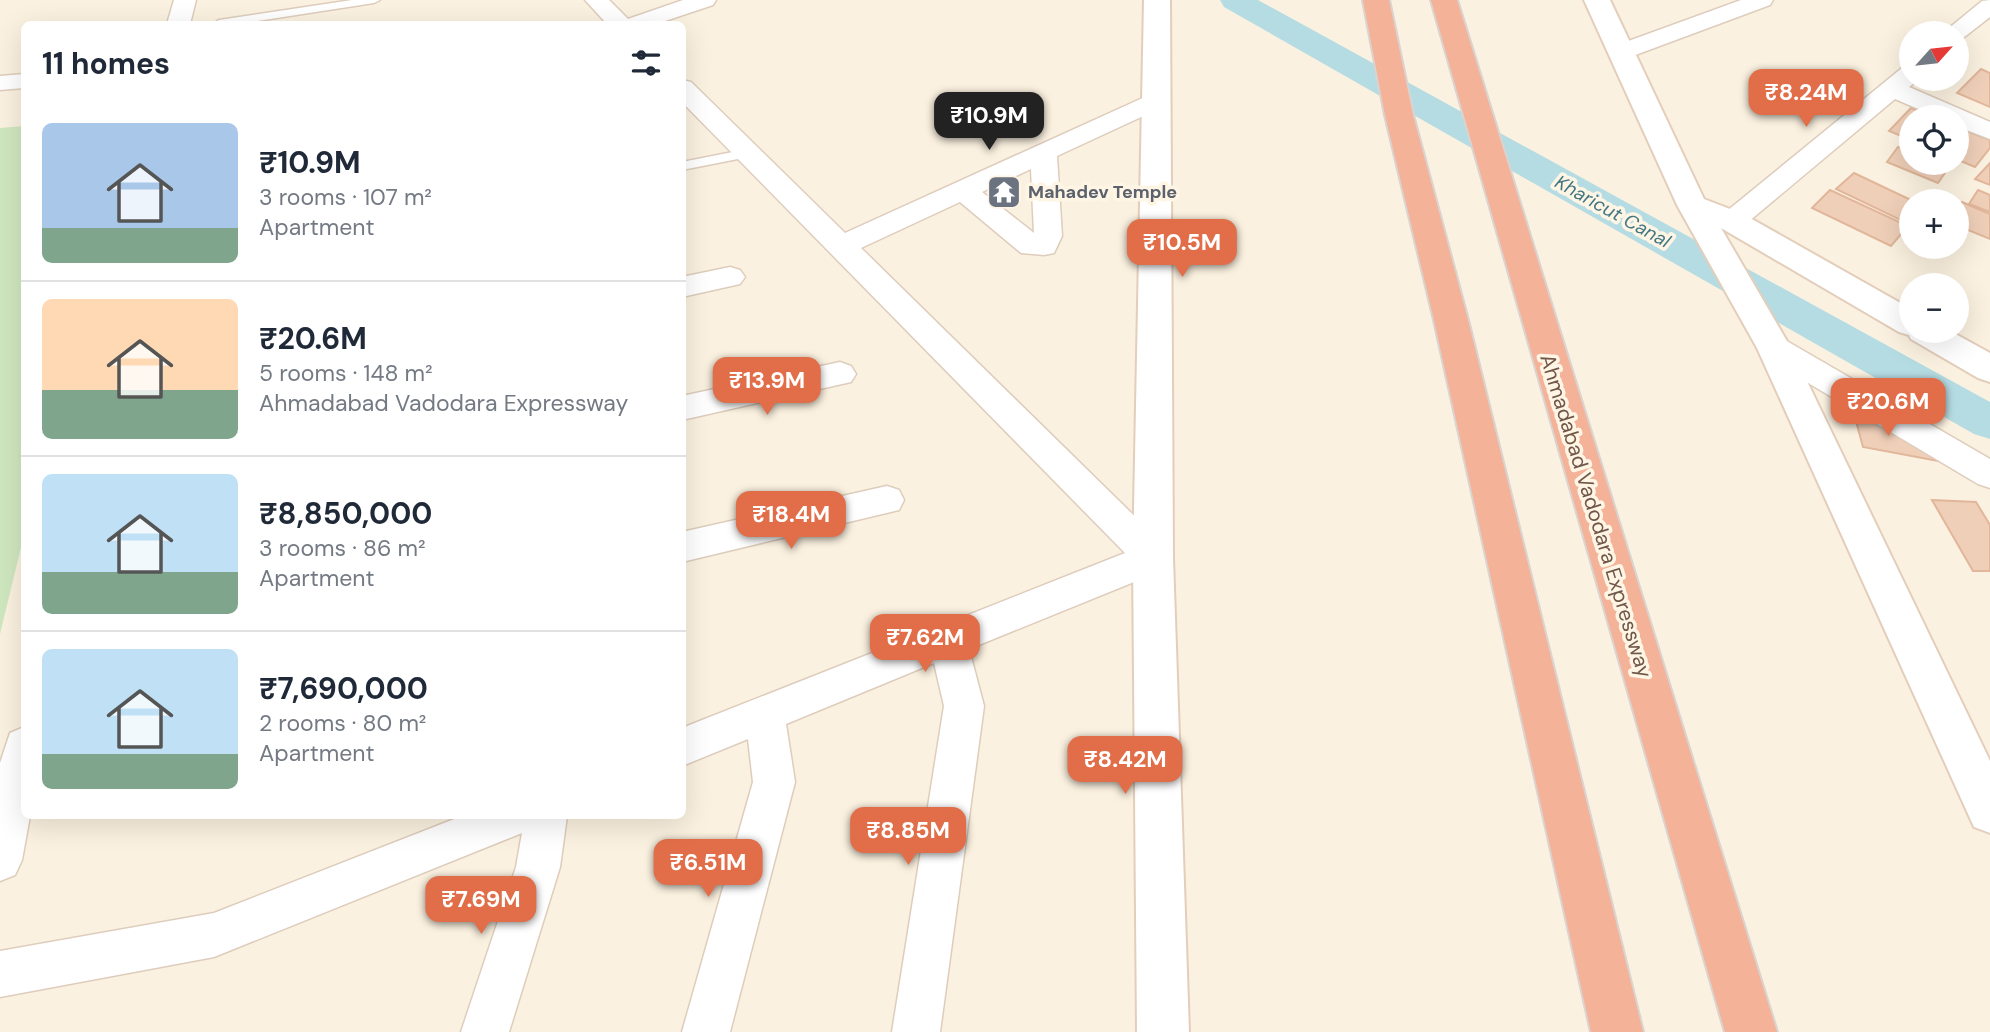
<!DOCTYPE html>
<meta charset="utf-8">
<style>
body{margin:0;font-family:"DM Sans",sans-serif;background:#f2f2f3;color:#1f2937;height:100vh;display:flex;flex-direction:column;font-size:26px;white-space:nowrap}
*{box-sizing:border-box;margin:0}
p{font-size:23px;color:#747a83}
.icon{flex:none;width:38px;height:38px;fill:none;stroke:currentColor;stroke-width:2;stroke-linecap:round;stroke-linejoin:round}
.map{position:relative;flex:1;overflow:hidden}
.sheet{position:absolute;left:21px;top:21px;width:665px;height:798px;display:flex;flex-direction:column;background:#fff;border-radius:10px;box-shadow:0 7px 28px #0002}
.sheet>*{flex:none}
.needle{width:46px;rotate:63deg}
.controls{position:absolute;left:1899px;top:21px;display:grid;gap:14px}
.controls a{display:grid;place-items:center;width:70px;height:70px;border-radius:50%;background:#fff;box-shadow:0 7px 28px #0002;font-size:35px}
.price{position:absolute;translate:-50% -60px;padding:0 16px;border-radius:14px;background:#e16e48;color:#fff;font-size:23px;line-height:46px;filter:drop-shadow(0 2px 4px #0008)}
.price::after{content:'';position:absolute;left:50%;top:42px;width:21px;height:16px;margin-left:-10px;background:inherit;clip-path:polygon(0 0,100% 0,50% 100%)}
.price.on{background:#222;color:#fff}
ul{padding:0;list-style:none}
li{display:flex;align-items:center;gap:21px;height:175px;padding:0 21px}
li+li{border-top:2px solid #e0e1e3}
li span{display:grid;place-items:center;flex:none;width:196px;height:140px;border-radius:10px;color:#555}
li>.icon{margin-inline-start:auto}
span .icon{width:84px;height:84px;fill:#fffc;stroke-width:1}
li b{font-size:30px}
h2{display:flex;justify-content:space-between;align-items:center;height:84px;padding:0 21px;font-size:30px}
.map>svg:first-child{display:block}
.green{fill:#cfe7bf}
.lines{fill:none;stroke-linecap:round;stroke-linejoin:round}
.canal{fill:#b6dce3;fill-rule:evenodd}
.building{fill:#efcfb8;stroke:#e1b69a;stroke-width:2}
.lane-casing{stroke:#decdbc;stroke-width:3}
.street-casing{stroke:#decdbc;stroke-width:3}
.secondary-casing{stroke:#e3cebb;stroke-width:4}
.highway-casing{stroke:#dad3cf;stroke-width:4}
.lane{fill:#fff;fill-rule:evenodd}
.street{fill:#fff;fill-rule:evenodd}
.secondary{fill:#fff;fill-rule:evenodd}
.highway{fill:#f4b298;fill-rule:evenodd}
.labels{text-anchor:middle;stroke-width:7;stroke-linejoin:round;paint-order:stroke}
.far-worship-label{font-size:18px;font-weight:bold;fill:#5b616d;stroke:#fef5e5;text-anchor:start}
.far-water-label{font-size:19px;font-style:italic;fill:#437783;stroke:#fef5e5}
.street-label{font-size:21px;fill:#705748;stroke:#fef5e5}
</style>
<div class="map">
<svg width="1990" height="1032" viewBox="0 0 1990 1032">
<rect width="100%" height="100%" fill="#fbf1e0"/>
<polygon class="green" points="24,126 24,535 0,634 0,128"/>
<g class="lines">
<polygon class="canal" points="1220,0 1258,0 1990,402 1990,439 1974,434 1224,7"/>
</g>
<g class="building">
<polygon points="1981,69 1990,73 1990,107 1957,93"/>
<polygon points="1911,108 1933,117 1911,117 1911,140 1889,131"/>
<polygon points="1956,127 1990,140 1990,148 1975,167 1956,159"/>
<polygon points="1898,147 1911,152 1911,163 1938,163 1949,167 1938,183 1887,162"/>
<polygon points="1990,163 1990,185 1975,179"/>
<polygon points="1854,173 1913,201 1911,201 1911,225 1836,189"/>
<polygon points="1830,190 1908,226 1891,246 1812,208"/>
<polygon points="1978,190 1990,195 1990,212 1969,204"/>
<polygon points="1962,202 1990,214 1990,239 1956,225 1956,212"/>
<polygon points="1851,403 1949,463 1863,447"/>
<polygon points="1932,500 1976,502 1990,525 1990,571 1973,571"/>
</g>
<g class="lines">
<g class="lane-casing">
<g id="lane">
<polygon points="352,0 380,0 374,3 238,24 213,24 219,20"/>
<polygon points="748,149 753,150 753,156 682,170 682,162"/>
</g>
</g>
<g class="street-casing">
<g id="street">
<polygon points="174,0 196,0 190,24 167,24"/>
<polygon points="585,0 609,0 628,19 683,0 716,0 713,5 656,24 607,24"/>
<polygon points="1741,0 1773,0 1770,5 1630,57 1621,59 1612,57 1609,52 1612,47"/>
<polygon points="1990,0 1990,17 1963,38 1956,40 1956,33 1943,33 1982,1"/>
<polygon points="1911,66 1911,79 1919,79 1909,87 1990,122 1990,139 1956,126 1956,117 1937,117 1895,99 1742,227 1732,230 1722,227 1718,221 1722,215 1902,68"/>
<polygon points="24,74 24,88 0,90 0,76"/>
<path d="M682,80L691,82L845,233L1147,96L1156,93L1165,96L1169,101L1165,106L1057,156L1062,236L1054,253L1044,255L1021,253L960,202L861,248L1166,547L1171,558L1166,569L969,649L984,706L940,1032H892L944,706L934,663L786,724L795,782L730,1032H682L753,782L748,739L682,766V728L1125,553L682,102ZM1031,169L1034,233L982,192Z"/>
<polygon points="730,267 740,270 745,277 740,284 682,297 682,277"/>
<polygon points="1774,337 1785,340 1990,459 1990,488 1978,484 1763,356 1758,348 1763,340"/>
<polygon points="840,362 851,366 856,374 851,382 682,420 682,396"/>
<polygon points="887,486 899,490 904,500 899,510 682,562 682,532"/>
<polygon points="24,727 24,816 30,816 22,860 15,875 0,881 0,763 10,733"/>
<polygon points="462,816 567,816 560,867 509,1032 461,1032 516,867 522,833 214,957 0,997 0,951 214,913"/>
</g>
</g>
<g class="secondary-casing">
<g id="secondary">
<polygon points="1144,0 1170,0 1173,558 1189,1032 1137,1032 1133,558"/>
<polygon points="1584,0 1610,0 1704,199 1743,214 1911,309 1911,331 1950,331 1990,353 1990,382 1978,378 1911,339 1909,335 1899,332 1721,228 1791,348 1990,761 1990,833 1974,827 1757,348 1677,205"/>
</g>
</g>
<g class="highway-casing">
<g id="highway">
<polygon points="1363,0 1389,0 1413,115 1468,320 1643,1032 1591,1032 1434,320 1385,115"/>
<polygon points="1431,0 1457,0 1777,1032 1725,1032"/>
</g>
</g>
<use href="#lane" class="lane"/>
<use href="#street" class="street"/>
<use href="#secondary" class="secondary"/>
<use href="#highway" class="highway"/>
</g>
<defs>
<g id="temple-square" transform="scale(1.75)"><rect x="-9" y="-9" width="18" height="18" rx="4" fill="#6b7280" stroke="#fef5e5"/><path d="M0-6L5-2H3V0L6.5 2.5H4V6H1.5V3h-3V6H-4V2.5H-6.5L-3 0V-2H-5Z" fill="#fff"/></g>
</defs>
<g fill-rule="evenodd">
<use href="#temple-square" x="1004" y="192"/>
</g>
<g class="labels">
<g class="far-worship-label">
<text x="1028" y="198">Mahadev Temple</text>
</g>
<g class="far-water-label">
<text transform="translate(1613 211) rotate(29)" y="7">Kharicut Canal</text>
</g>
<g class="street-label">
<text transform="translate(1596 516) rotate(73)" y="7">Ahmadabad Vadodara Expressway</text>
</g>
</g>
</svg>
<div class="controls">
<a><svg class="needle" viewBox="-14 -14 28 28"><path d="M0-13l5 13h-10z" fill="#e53935"/><path d="M0 13l5-13h-10z" fill="#747a83"/></svg></a>
<a><svg class="icon" aria-label="locate" viewBox="0 0 24 24"><circle cx="12" cy="12" r="6"/><path d="M12 2v4M12 18v4M2 12h4M18 12h4"/></svg></a>
<a>+</a>
<a>−</a>
</div>
<b class="price" style="left:1806px;top:129px">₹8.24M</b>
<b class="price on" style="left:989px;top:152px">₹10.9M</b>
<b class="price" style="left:1182px;top:279px">₹10.5M</b>
<b class="price" style="left:767px;top:417px">₹13.9M</b>
<b class="price" style="left:1888px;top:438px">₹20.6M</b>
<b class="price" style="left:791px;top:551px">₹18.4M</b>
<b class="price" style="left:925px;top:674px">₹7.62M</b>
<b class="price" style="left:1125px;top:796px">₹8.42M</b>
<b class="price" style="left:908px;top:867px">₹8.85M</b>
<b class="price" style="left:708px;top:899px">₹6.51M</b>
<b class="price" style="left:481px;top:936px">₹7.69M</b>
<section class="sheet">
<h2>11 homes<svg class="icon" aria-label="filters" viewBox="0 0 24 24"><path d="M4 7h16M4 17h16"/><circle cx="9" cy="7" r="2"/><circle cx="15" cy="17" r="2"/></svg></h2>
<ul>
<li><span style="background:linear-gradient(#a9c7e8 75%,#7fa58c 0)"><svg class="icon" aria-label="home" viewBox="0 0 24 24"><path d="M3 11l9-7 9 7M6 9v11h12V9"/></svg></span><div><b>₹10.9M</b><p>3 rooms · 107 m²</p><p>Apartment</p></div></li>
<li><span style="background:linear-gradient(#ffd9b3 65%,#7fa58c 0)"><svg class="icon" aria-label="home" viewBox="0 0 24 24"><path d="M3 11l9-7 9 7M6 9v11h12V9"/></svg></span><div><b>₹20.6M</b><p>5 rooms · 148 m²</p><p>Ahmadabad Vadodara Expressway</p></div></li>
<li><span style="background:linear-gradient(#bfe0f5 70%,#7fa58c 0)"><svg class="icon" aria-label="home" viewBox="0 0 24 24"><path d="M3 11l9-7 9 7M6 9v11h12V9"/></svg></span><div><b>₹8,850,000</b><p>3 rooms · 86 m²</p><p>Apartment</p></div></li>
<li><span style="background:linear-gradient(#bfe0f5 75%,#7fa58c 0)"><svg class="icon" aria-label="home" viewBox="0 0 24 24"><path d="M3 11l9-7 9 7M6 9v11h12V9"/></svg></span><div><b>₹7,690,000</b><p>2 rooms · 80 m²</p><p>Apartment</p></div></li>
</ul>
</section>
</div>
